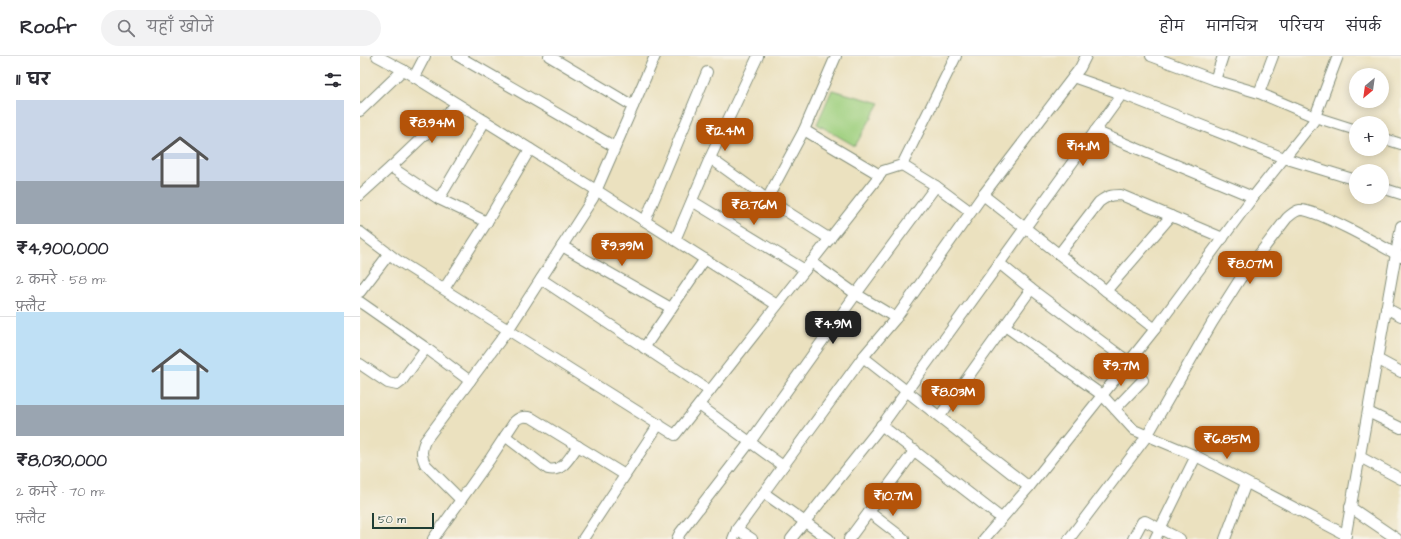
<!DOCTYPE html>
<html lang="hi">
<meta charset="utf-8">
<style>
body{margin:0;font-family:"Architects Daughter","Playpen Sans Deva",sans-serif;background:#f2f2f3;color:#2b2b33;height:100vh;display:flex;flex-direction:column;font-size:15px;white-space:nowrap}
*{box-sizing:border-box;margin:0}
p{font-size:13px;color:#7c7c81}
.icon{flex:none;width:22px;height:22px;fill:none;stroke:currentColor;stroke-width:2;stroke-linecap:round;stroke-linejoin:round}
.map{position:relative;flex:1;overflow:hidden}
.sheet{display:flex;flex-direction:column;background:#fff;width:360px}
.sheet>*{flex:none}
.needle{width:26px;rotate:209deg}
.controls{position:absolute;left:989px;top:12px;display:grid;gap:8px}
.controls a{display:grid;place-items:center;width:40px;height:40px;border-radius:50%;background:#fff;box-shadow:0 2px 10px #0003;font-size:20px}
.scale{position:absolute;left:12px;bottom:10px;width:62px;box-sizing:border-box;padding-left:4px;border:2px solid #1f3d34;border-top:0;font-size:11px;line-height:14px;white-space:nowrap;color:#1f3d34;-webkit-text-stroke:3px #f7f3e8;paint-order:stroke}
.price{position:absolute;translate:-50% -34px;padding:0 9px;border-radius:8px;background:#b45309;color:#fff;font-size:13px;line-height:26px;filter:drop-shadow(0 1px 2px #0008)}
.price::after{content:'';position:absolute;left:50%;top:24px;width:12px;height:9px;margin-left:-6px;background:inherit;clip-path:polygon(0 0,100% 0,50% 100%)}
.price.active{background:#222;color:#fff}
ul{padding:0;list-style:none}
li{display:grid;align-content:center;gap:8px;height:212px;padding:0 16px}
li+li{border-top:1px solid #e1e1e2}
li span{display:grid;place-items:center;height:124px;border-radius:0px;color:#555}
li>.icon{margin-inline-start:auto}
span .icon{width:72px;height:72px;fill:#fffc;stroke-width:1}
li b{font-size:17px}
h2{display:flex;justify-content:space-between;align-items:center;height:48px;padding:0 16px;font-size:17px}
header{display:flex;align-items:center;gap:24px;box-sizing:border-box;height:56px;padding:0 20px;background:#fff;border-bottom:1px solid #e1e1e2}
header strong{font-size:19px}
nav{display:flex;gap:22px;margin-inline-start:auto;font-size:14px}
.search{width:280px;height:36px;background:#f2f2f3;display:flex;align-items:center;gap:10px;box-sizing:border-box;padding:0 14px;border-radius:22px;color:#7c7c81;font-size:15px}
main{display:flex;flex:1;min-height:0}
.map>svg:first-child{display:block}
.green{fill:#9fd07f;stroke:#5f865a}
.lines{fill:none;stroke-linecap:round;stroke-linejoin:round}
.minor-casing{stroke:#858f7a;stroke-width:12}
.minor{stroke:#fff;stroke-width:10}
</style>
<header>
<strong>Roofr</strong>
<div class="search"><svg class="icon" aria-label="search" viewBox="0 0 24 24"><circle cx="10" cy="10" r="6"/><path d="M15 15l6 6"/></svg>यहाँ खोजें</div>
<nav><a>होम</a><a>मानचित्र</a><a>परिचय</a><a>संपर्क</a></nav>
</header>
<main>
<section class="sheet">
<h2>11 घर<svg class="icon" aria-label="filters" viewBox="0 0 24 24"><path d="M4 7h16M4 17h16"/><circle cx="9" cy="7" r="2"/><circle cx="15" cy="17" r="2"/></svg></h2>
<ul>
<li><span style="background:linear-gradient(#c9d6e8 65%,#9aa5b1 0)"><svg class="icon" aria-label="home" viewBox="0 0 24 24"><path d="M3 11l9-7 9 7M6 9v11h12V9"/></svg></span><div><b>₹4,900,000</b><p>2 कमरे · 58 m²</p><p>फ़्लैट</p></div></li>
<li><span style="background:linear-gradient(#bfe0f5 75%,#9aa5b1 0)"><svg class="icon" aria-label="home" viewBox="0 0 24 24"><path d="M3 11l9-7 9 7M6 9v11h12V9"/></svg></span><div><b>₹8,030,000</b><p>2 कमरे · 70 m²</p><p>फ़्लैट</p></div></li>
</ul>
</section>
<div class="map">
<svg width="1041" height="483" viewBox="0 0 1041 483">
<rect width="100%" height="100%" fill="#f7f3e8"/>
<filter id="ink" filterUnits="userSpaceOnUse"><feTurbulence type="fractalNoise" baseFrequency=".025" numOctaves="2"/><feDisplacementMap in="SourceGraphic" scale="8" xChannelSelector="R" yChannelSelector="G"/><feConvolveMatrix kernelMatrix="1 2 1 2 8 2 1 2 1" color-interpolation-filters="sRGB"/></filter>
<filter id="wash" filterUnits="userSpaceOnUse"><feTurbulence type="fractalNoise" baseFrequency=".012" numOctaves="4" result="noise"/><feDisplacementMap in="SourceGraphic" scale="16" xChannelSelector="R" yChannelSelector="G"/><feGaussianBlur stdDeviation="0.9" result="paint"/><feColorMatrix in="noise" values="0 0 0 0 0 0 0 0 0 0 0 0 0 0 0 0 0 1.4 0 .05"/><feComposite in="paint" operator="in"/></filter>
<g filter="url(#wash)">
<rect width="100%" height="100%" fill="#ebe1bf"/>
<polygon class="green" points="472,34 520,47 495,90 457,68"/>
</g>
<g filter="url(#ink)">
<g class="lines">
<g class="minor-casing">
<g id="minor">
<polyline points="17,0 43,14"/>
<polyline points="98,0 255,91"/>
<polyline points="189,0 273,50"/>
<polyline points="476,0 444,74 520,119"/>
<polyline points="791,0 855,24 899,37 955,61 996,74"/>
<polyline points="54,21 65,0"/>
<polyline points="713,21 762,38 924,102 996,124"/>
<polyline points="855,24 863,0"/>
<polyline points="899,37 913,0"/>
<polyline points="0,55 43,14 236,134 417,249"/>
<polyline points="735,75 893,141"/>
<polyline points="1022,82 1041,88"/>
<polyline points="350,102 407,143 470,183"/>
<polyline points="31,111 97,48"/>
<polyline points="576,130 611,156"/>
<polyline points="1022,132 1041,138"/>
<polyline points="0,139 31,111 79,143 127,166 170,93"/>
<polyline points="623,139 795,273"/>
<polyline points="79,143 125,65"/>
<polyline points="407,143 444,74"/>
<polyline points="332,145 445,214"/>
<polyline points="285,165 347,16"/>
<polyline points="0,176 37,204 315,379 523,115 542,109 596,0"/>
<polyline points="315,184 350,102 398,0"/>
<polyline points="202,190 311,252"/>
<path d="M699,198L739,146C747,140 751,139 761,139L863,182"/>
<polyline points="451,206 496,238 536,262"/>
<polyline points="639,207 671,233 769,306"/>
<polyline points="181,223 350,335"/>
<polyline points="84,233 127,166"/>
<polyline points="746,235 811,160"/>
<polyline points="0,236 29,198"/>
<polyline points="0,246 66,292 110,325"/>
<polyline points="1026,252 1041,260"/>
<polyline points="645,270 742,339 774,374 836,400 986,479"/>
<polyline points="284,292 345,203"/>
<polyline points="503,301 669,431"/>
<polyline points="1017,303 1041,316"/>
<polyline points="0,308 28,327 37,329 41,326 66,292"/>
<polyline points="339,349 423,410"/>
<polyline points="755,353 783,324"/>
<polyline points="1008,356 1041,372"/>
<polyline points="580,360 671,233"/>
<polyline points="521,369 641,462"/>
<path d="M145,380L188,413C203,417 210,400 218,390"/>
<polyline points="1000,401 1041,423"/>
<polyline points="404,437 469,483"/>
<path d="M101,444L65,408C61,399 61,394 65,385L148,274L233,142L295,0"/>
<polyline points="990,451 1037,483"/>
<polyline points="509,456 544,483"/>
<polyline points="377,473 392,483"/>
<path d="M73,483L130,403L155,365C161,360 165,360 172,362L265,419"/>
<polyline points="223,483 299,368"/>
<polyline points="317,483 320,477 390,386 496,238 576,130 542,109"/>
<polyline points="373,483 377,473 503,301 536,262 623,139 720,12 726,0"/>
<polyline points="431,483 525,365 762,38"/>
<polyline points="489,483 555,394"/>
<polyline points="624,483 669,431 795,273 893,141 953,66 978,0"/>
<path d="M709,483L787,380L852,267L880,223L927,162C931,159 934,155 940,154C956,153 1024,191 1041,201"/>
<polyline points="773,483 782,466 785,465 820,483"/>
<polyline points="795,483 836,400"/>
<polyline points="865,483 886,427"/>
<polyline points="985,483 1041,170"/>
</g>
</g>
<use href="#minor" class="minor"/>
</g>
</g>
</svg>
<div class="controls">
<a><svg class="needle" viewBox="-14 -14 28 28"><path d="M0-13l5 13h-10z" fill="#e53935"/><path d="M0 13l5-13h-10z" fill="#7c7c81"/></svg></a>
<a>+</a>
<a>−</a>
</div>
<div class="scale">50 m</div>
<b class="price" style="left:72px;top:88px">₹8.94M</b>
<b class="price" style="left:365px;top:96px">₹12.4M</b>
<b class="price" style="left:723px;top:111px">₹14.1M</b>
<b class="price" style="left:394px;top:170px">₹8.76M</b>
<b class="price" style="left:262px;top:211px">₹9.39M</b>
<b class="price" style="left:890px;top:229px">₹8.07M</b>
<b class="price active" style="left:473px;top:289px">₹4.9M</b>
<b class="price" style="left:761px;top:331px">₹9.7M</b>
<b class="price" style="left:593px;top:357px">₹8.03M</b>
<b class="price" style="left:867px;top:404px">₹6.85M</b>
<b class="price" style="left:533px;top:461px">₹10.7M</b>
</div>
</main>
